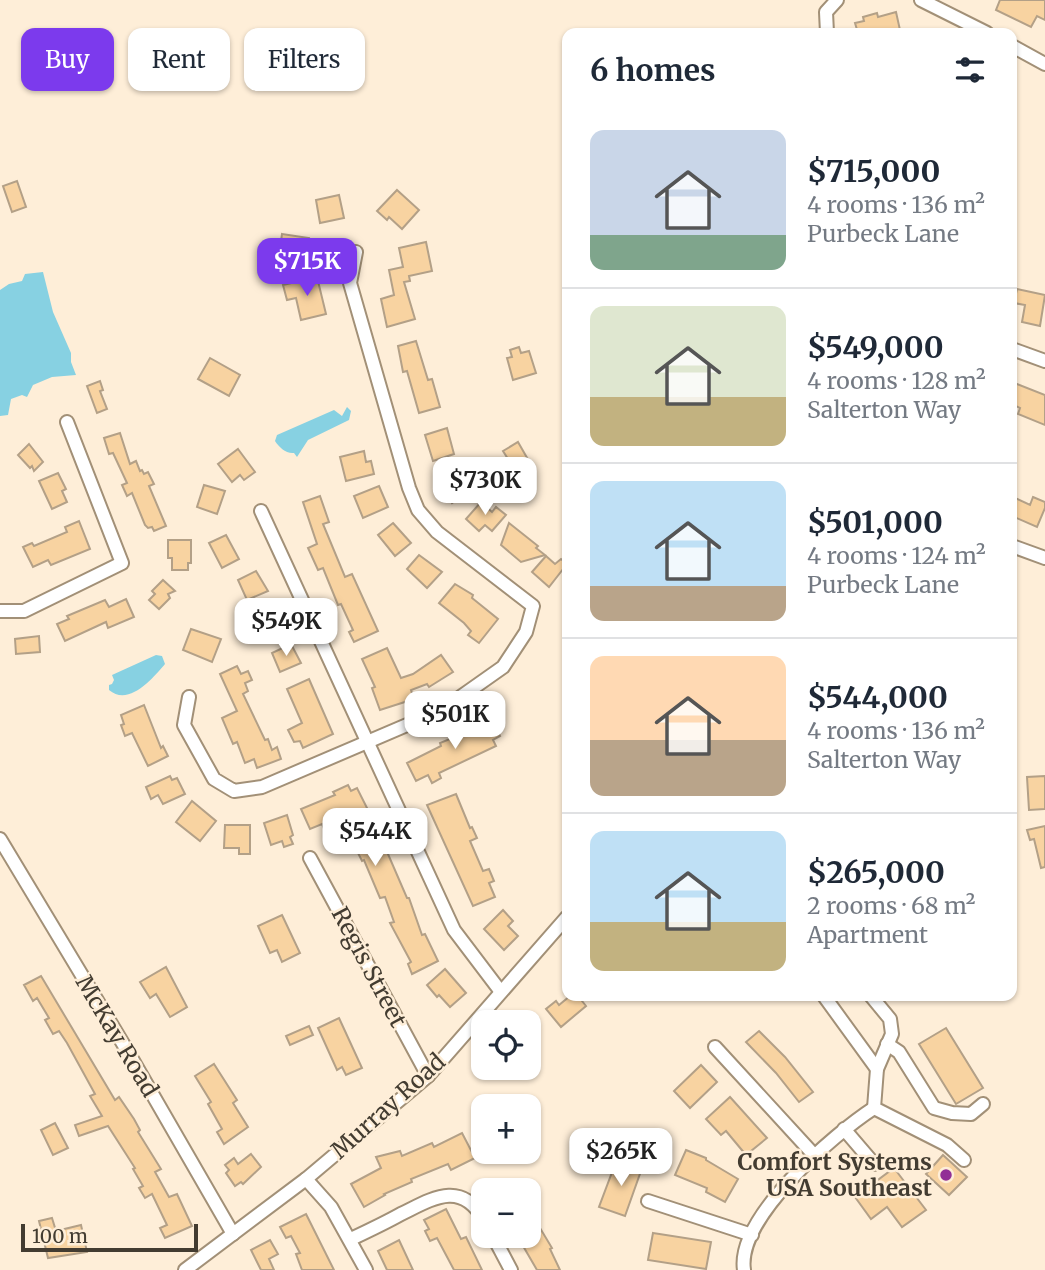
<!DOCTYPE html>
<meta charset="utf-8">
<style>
body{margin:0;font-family:Merriweather,serif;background:#f6f6f7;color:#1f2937;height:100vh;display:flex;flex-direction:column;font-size:26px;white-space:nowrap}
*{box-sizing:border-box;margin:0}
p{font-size:23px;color:#747a83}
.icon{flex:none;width:38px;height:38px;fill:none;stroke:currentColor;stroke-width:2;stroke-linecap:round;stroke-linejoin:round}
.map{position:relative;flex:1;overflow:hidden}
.side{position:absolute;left:562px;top:28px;width:455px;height:973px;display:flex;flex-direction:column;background:#fff;border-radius:14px;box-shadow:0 2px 5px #0004}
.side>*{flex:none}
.guide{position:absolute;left:21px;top:28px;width:436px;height:63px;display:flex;gap:14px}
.buttons{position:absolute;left:471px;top:1010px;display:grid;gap:14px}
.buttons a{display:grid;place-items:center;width:70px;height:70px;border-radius:14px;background:#fff;box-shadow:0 2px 5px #0004;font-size:35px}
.scale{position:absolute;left:21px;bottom:18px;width:177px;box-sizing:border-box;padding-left:7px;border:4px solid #433c31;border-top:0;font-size:19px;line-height:24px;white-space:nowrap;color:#433c31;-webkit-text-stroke:5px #feeed8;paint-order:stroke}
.price{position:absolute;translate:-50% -60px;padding:0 16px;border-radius:14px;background:#fff;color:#222;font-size:23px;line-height:46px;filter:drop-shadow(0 2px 4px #0008)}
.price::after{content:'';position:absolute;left:50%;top:42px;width:21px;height:16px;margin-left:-10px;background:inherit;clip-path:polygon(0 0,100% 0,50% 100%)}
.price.on{background:#7c3aed;color:#fff}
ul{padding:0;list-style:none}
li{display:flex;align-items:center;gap:21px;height:175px;padding:0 28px}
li+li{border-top:2px solid #e0e1e3}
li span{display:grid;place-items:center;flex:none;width:196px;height:140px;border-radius:14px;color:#555}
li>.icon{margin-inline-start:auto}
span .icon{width:84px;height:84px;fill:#fffc;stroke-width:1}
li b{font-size:30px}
h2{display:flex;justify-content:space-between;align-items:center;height:84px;padding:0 28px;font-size:30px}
.tag{padding:0 24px;border-radius:14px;background:#fff;box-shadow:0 2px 5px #0004;font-size:24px;line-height:63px}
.tag.on{background:#7c3aed;color:#fff}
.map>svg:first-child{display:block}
.water{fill:#87d1e2}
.building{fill:#f8d3a1;stroke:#b3a087;stroke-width:2}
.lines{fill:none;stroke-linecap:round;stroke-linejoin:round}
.minor-casing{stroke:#a29077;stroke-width:16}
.minor{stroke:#fff;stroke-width:12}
.poi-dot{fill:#922f96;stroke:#feeed8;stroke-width:2.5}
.labels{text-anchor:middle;stroke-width:5;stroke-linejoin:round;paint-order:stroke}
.street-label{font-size:23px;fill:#433c31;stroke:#feeed8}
.poi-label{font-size:23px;font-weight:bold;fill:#433c31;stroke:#feeed8;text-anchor:end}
</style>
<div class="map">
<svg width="1045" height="1270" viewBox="0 0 1045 1270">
<rect width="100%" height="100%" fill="#feeed8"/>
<g class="water">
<polygon points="43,272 53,312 71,353 71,362 76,375 52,377 33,385 27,397 22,395 11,399 8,415 0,416 0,290 9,284 22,281 25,274"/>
<path d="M347,407L351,411L349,420L308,440L297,457L294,453C286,454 279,447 275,441L277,435L334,410L342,416Z"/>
<path d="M156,655L162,656L165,664C153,678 129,707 109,690V685L112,684L114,680L112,675Z"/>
</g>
<g class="building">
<polygon points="1000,0 1045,0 1045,20 1037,16 1031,27 996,10"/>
<polygon points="896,12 900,30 889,33 858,33 855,23 864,21 863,17 877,13 878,17"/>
<polygon points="17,181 26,207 12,212 3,186"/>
<polygon points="397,190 419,210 402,229 389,217 387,220 377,211"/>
<polygon points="339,195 344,218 320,223 316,200"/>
<polygon points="282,234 309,238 305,266 278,263"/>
<polygon points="426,242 432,271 409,276 410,281 404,282 415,319 387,327 381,299 394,295 389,270 403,267 399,248"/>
<polygon points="317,277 326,314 301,320 296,298 287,300 283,285"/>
<polygon points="1017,289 1045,295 1040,326 1022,322 1025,305 1014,303"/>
<polygon points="416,341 428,380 432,379 440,407 419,413 407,371 403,372 398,346"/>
<polygon points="519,347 521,353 529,351 536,373 513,380 507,358 512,357 510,350"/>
<polygon points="210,358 240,375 229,396 198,379"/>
<polygon points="100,381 103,390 100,391 107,409 97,413 87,386"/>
<polygon points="1012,382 1045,395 1045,425 1018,414 1020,408 1012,404"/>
<polygon points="447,428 454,454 433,461 425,435"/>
<polygon points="120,433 130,464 136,461 140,471 142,470 144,474 148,472 154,484 149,486 166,526 154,531 152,527 148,528 145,525 132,493 127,496 122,485 127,483 113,453 109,454 104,438"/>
<polygon points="518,442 530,463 517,471 512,463 515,460 510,462 503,451"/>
<polygon points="29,444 43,462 34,471 32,466 30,468 18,455"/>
<polygon points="238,449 255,472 244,480 240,475 232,482 218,464"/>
<polygon points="364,451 366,462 371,461 374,474 346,481 340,457"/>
<polygon points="455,468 470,490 452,503 436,481"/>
<polygon points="58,473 66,489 62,491 67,502 52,509 39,481"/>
<polygon points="204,485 225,491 217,514 197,507"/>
<polygon points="379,486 388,507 363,518 354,496"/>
<polygon points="320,496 329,522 323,524 345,577 352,574 378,631 354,642 349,632 353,630 341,604 338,605 323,568 318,570 308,548 317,544 303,502"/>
<polygon points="1033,497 1045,502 1045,508 1037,527 1012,516 1012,507 1015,498 1030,505"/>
<polygon points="481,502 492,512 496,507 506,515 492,531 485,525 479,531 466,519"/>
<polygon points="79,521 90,549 51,565 48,560 33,567 23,547 32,543 34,546 67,532 65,527"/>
<polygon points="393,523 411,543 395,556 378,535"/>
<polygon points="509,523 538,546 536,548 545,555 521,562 501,545"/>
<polygon points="226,535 239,559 222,568 209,543"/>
<polygon points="168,540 191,540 191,563 188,563 188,570 172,570 172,558 168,558"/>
<polygon points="419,555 442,572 427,588 407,569"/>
<polygon points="546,556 555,564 561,559 567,564 549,587 532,572"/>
<polygon points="256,571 268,591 247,600 238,580"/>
<polygon points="163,580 175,591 168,594 170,598 159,609 149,600 155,594 152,591"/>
<polygon points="455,584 473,595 472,598 498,619 479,643 468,635 471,631 464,623 439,603"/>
<polygon points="126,599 134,617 108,628 106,622 65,641 57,624 69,619 67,616 105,600 109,607"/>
<polygon points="274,608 286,627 266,636 256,616"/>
<polygon points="191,629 221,639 212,662 183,650"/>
<polygon points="39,636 40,652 16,654 15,639"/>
<polygon points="291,644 301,663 280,672 272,653"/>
<polygon points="387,648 401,678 413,674 441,655 453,672 429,687 427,684 411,690 414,699 380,710 372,688 375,687 362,659"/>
<polygon points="237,666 241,674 248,671 252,680 245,683 248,691 243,694 265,740 268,739 272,750 277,747 281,759 257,768 254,759 245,763 237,742 233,744 222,718 237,711 220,674"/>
<polygon points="309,679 333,734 303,748 300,741 294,742 288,730 302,723 287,689"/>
<polygon points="144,705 161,748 163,746 168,756 148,766 132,733 125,736 121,725 124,724 121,715"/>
<polygon points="483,719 484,722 492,719 500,736 493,740 496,746 439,773 441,778 432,783 428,775 416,781 407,763 441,746 440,743 474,729 472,724"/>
<polygon points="170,776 172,780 177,778 185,794 163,804 158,795 151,799 146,787"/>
<polygon points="1045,776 1045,809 1029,810 1027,777"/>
<polygon points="348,785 351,791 357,788 375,824 407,898 409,898 422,935 425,934 438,961 412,974 408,964 411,962 390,923 394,922 385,897 380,898 364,860 362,861 357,851 361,849 348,821 325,831 322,824 310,829 301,809 335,795 333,792"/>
<polygon points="456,794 470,828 472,827 477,838 470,841 483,871 489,869 494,881 489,883 495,897 473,906 427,805"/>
<polygon points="192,801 216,821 200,841 176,822"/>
<polygon points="287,815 293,835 290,837 293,844 284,847 282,841 271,845 264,823"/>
<polygon points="225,825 250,825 250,854 239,854 239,848 224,848"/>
<polygon points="1045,826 1045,867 1041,868 1034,839 1030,840 1027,830"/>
<polygon points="503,910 513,921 508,926 518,936 504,950 484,929"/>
<polygon points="282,915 300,953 282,962 277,950 270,953 258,926"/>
<polygon points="166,967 187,1007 170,1017 156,994 150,998 140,982"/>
<polygon points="445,969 466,993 450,1007 439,995 437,997 427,985"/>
<polygon points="41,976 115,1100 119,1097 134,1119 140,1130 138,1132 161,1169 155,1172 169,1197 177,1194 192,1226 165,1238 160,1228 167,1225 152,1194 145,1198 139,1188 143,1186 133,1169 135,1168 108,1126 79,1136 75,1125 102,1116 90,1096 95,1094 67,1043 59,1031 53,1034 45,1020 49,1018 37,998 33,1001 24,985"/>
<polygon points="570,996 578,996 586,1006 561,1027 546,1009 556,1001 559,1005"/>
<polygon points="339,1018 362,1068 346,1075 342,1067 337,1070 318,1028"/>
<polygon points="309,1026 313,1035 290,1045 286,1036"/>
<polygon points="946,1028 983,1088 956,1104 919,1044"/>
<polygon points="759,1031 785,1057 813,1092 799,1102 776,1073 746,1042"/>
<polygon points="214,1064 237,1100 233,1103 248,1127 224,1144 217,1132 222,1129 208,1104 211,1102 195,1076"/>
<polygon points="701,1065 717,1082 690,1108 674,1091"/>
<polygon points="730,1097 767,1138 746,1155 726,1131 721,1135 706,1119"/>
<polygon points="55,1123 68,1148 53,1155 41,1130"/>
<polygon points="462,1133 475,1158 451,1170 448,1164 411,1179 412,1182 384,1194 385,1195 364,1207 351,1184 381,1168 376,1157 400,1151 402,1156 432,1143 434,1147"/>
<polygon points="686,1150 706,1158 706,1160 738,1179 725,1202 706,1192 707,1188 675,1175"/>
<polygon points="251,1154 261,1167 243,1184 241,1182 235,1186 226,1173 229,1170 225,1165 234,1158 238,1164"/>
<polygon points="943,1155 967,1177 949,1195 926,1174"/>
<polygon points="617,1159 642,1168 625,1216 599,1207"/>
<polygon points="894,1168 926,1210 902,1227 887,1207 871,1219 855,1197"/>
<polygon points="528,1208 552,1248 550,1249 560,1270 537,1270 519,1239 528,1236"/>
<polygon points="446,1209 461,1239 466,1237 482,1270 454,1270 437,1238 430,1241 425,1231 429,1229 424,1220"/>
<polygon points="306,1214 334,1270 302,1270 296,1254 300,1253 291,1236 286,1238 280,1227"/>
<polygon points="52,1218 56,1231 81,1225 87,1252 48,1258 39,1221"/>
<polygon points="653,1233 711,1242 706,1269 648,1260"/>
<polygon points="270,1240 278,1254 269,1259 274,1270 261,1270 251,1250"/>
<polygon points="399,1240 413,1270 387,1270 378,1251"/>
</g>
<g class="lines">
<g class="minor-casing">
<g id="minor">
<polyline points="921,0 987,33"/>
<polyline points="827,33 826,12 837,0"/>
<polyline points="1012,46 1045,64"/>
<polyline points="1012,349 1045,361"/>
<polyline points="261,511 454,930 501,992"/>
<polyline points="1012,546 1045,558"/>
<polyline points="0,611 24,611 122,563 67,422"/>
<polyline points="189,697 184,725 214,779 234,791 262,787 442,710 503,667 526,632 533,606 437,532 418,510 409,488 350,283 356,252"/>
<polyline points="0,839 128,1052 233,1234"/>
<polyline points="310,858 428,1076"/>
<polyline points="824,996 877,1069"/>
<polyline points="871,996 890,1019 892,1034 877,1069 874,1108 947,1145 964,1160"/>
<polyline points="887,1044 899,1052 934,1108 952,1113 971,1114 983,1104"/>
<polyline points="715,1047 815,1156"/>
<polyline points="844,1129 874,1164"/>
<polyline points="306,1179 331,1207 366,1270"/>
<polyline points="648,1201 752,1235"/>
<polyline points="493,1236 511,1270"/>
<path d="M351,1239C368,1231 385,1223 401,1214C432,1199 460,1180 483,1218"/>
<polyline points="185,1270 306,1179 428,1076 567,917"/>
<path d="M744,1270C736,1218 834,1134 874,1108"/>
</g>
</g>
<use href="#minor" class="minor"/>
</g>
<circle class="poi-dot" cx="946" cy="1175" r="7"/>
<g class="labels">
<g class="street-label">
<text transform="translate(369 967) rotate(62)" y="8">Regis Street</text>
<text transform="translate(117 1036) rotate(59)" y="8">McKay Road</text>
<text transform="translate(388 1106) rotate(-42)" y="8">Murray Road</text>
</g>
<g class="poi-label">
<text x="932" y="1170">Comfort Systems<tspan x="932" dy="26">USA Southeast</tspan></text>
</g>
</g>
</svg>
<div class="buttons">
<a><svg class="icon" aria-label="locate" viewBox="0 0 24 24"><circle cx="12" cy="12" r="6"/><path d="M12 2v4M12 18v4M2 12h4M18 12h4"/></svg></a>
<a>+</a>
<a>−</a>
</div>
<div class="scale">100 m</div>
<b class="price on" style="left:307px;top:298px">$715K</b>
<b class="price" style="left:485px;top:517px">$730K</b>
<b class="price" style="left:286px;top:658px">$549K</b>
<b class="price" style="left:455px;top:751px">$501K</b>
<b class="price" style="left:375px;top:868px">$544K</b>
<b class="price" style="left:621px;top:1188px">$265K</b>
<div class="guide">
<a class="tag on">Buy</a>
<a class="tag">Rent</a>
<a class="tag">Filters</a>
</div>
<section class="side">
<h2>6 homes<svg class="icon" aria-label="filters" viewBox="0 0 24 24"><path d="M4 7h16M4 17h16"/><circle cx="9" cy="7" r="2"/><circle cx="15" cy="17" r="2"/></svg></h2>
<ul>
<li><span style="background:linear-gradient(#c9d6e8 75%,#7fa58c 0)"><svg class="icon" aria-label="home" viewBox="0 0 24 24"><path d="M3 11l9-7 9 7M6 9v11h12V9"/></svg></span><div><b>$715,000</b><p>4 rooms · 136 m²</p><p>Purbeck Lane</p></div></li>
<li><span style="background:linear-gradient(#dfe7d0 65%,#c2b280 0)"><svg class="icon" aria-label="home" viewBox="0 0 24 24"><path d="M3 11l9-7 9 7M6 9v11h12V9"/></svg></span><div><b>$549,000</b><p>4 rooms · 128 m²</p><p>Salterton Way</p></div></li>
<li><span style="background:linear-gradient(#bfe0f5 75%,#b9a48a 0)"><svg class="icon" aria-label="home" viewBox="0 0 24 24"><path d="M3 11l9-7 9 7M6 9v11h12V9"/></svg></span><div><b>$501,000</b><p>4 rooms · 124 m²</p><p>Purbeck Lane</p></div></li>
<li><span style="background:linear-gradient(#ffd9b3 60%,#b9a48a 0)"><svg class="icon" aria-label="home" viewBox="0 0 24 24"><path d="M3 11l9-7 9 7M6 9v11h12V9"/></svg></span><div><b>$544,000</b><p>4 rooms · 136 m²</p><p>Salterton Way</p></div></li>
<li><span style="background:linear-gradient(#bfe0f5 65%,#c2b280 0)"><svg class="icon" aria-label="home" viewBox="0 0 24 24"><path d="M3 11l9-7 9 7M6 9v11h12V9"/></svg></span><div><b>$265,000</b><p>2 rooms · 68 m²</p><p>Apartment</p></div></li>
</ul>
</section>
</div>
